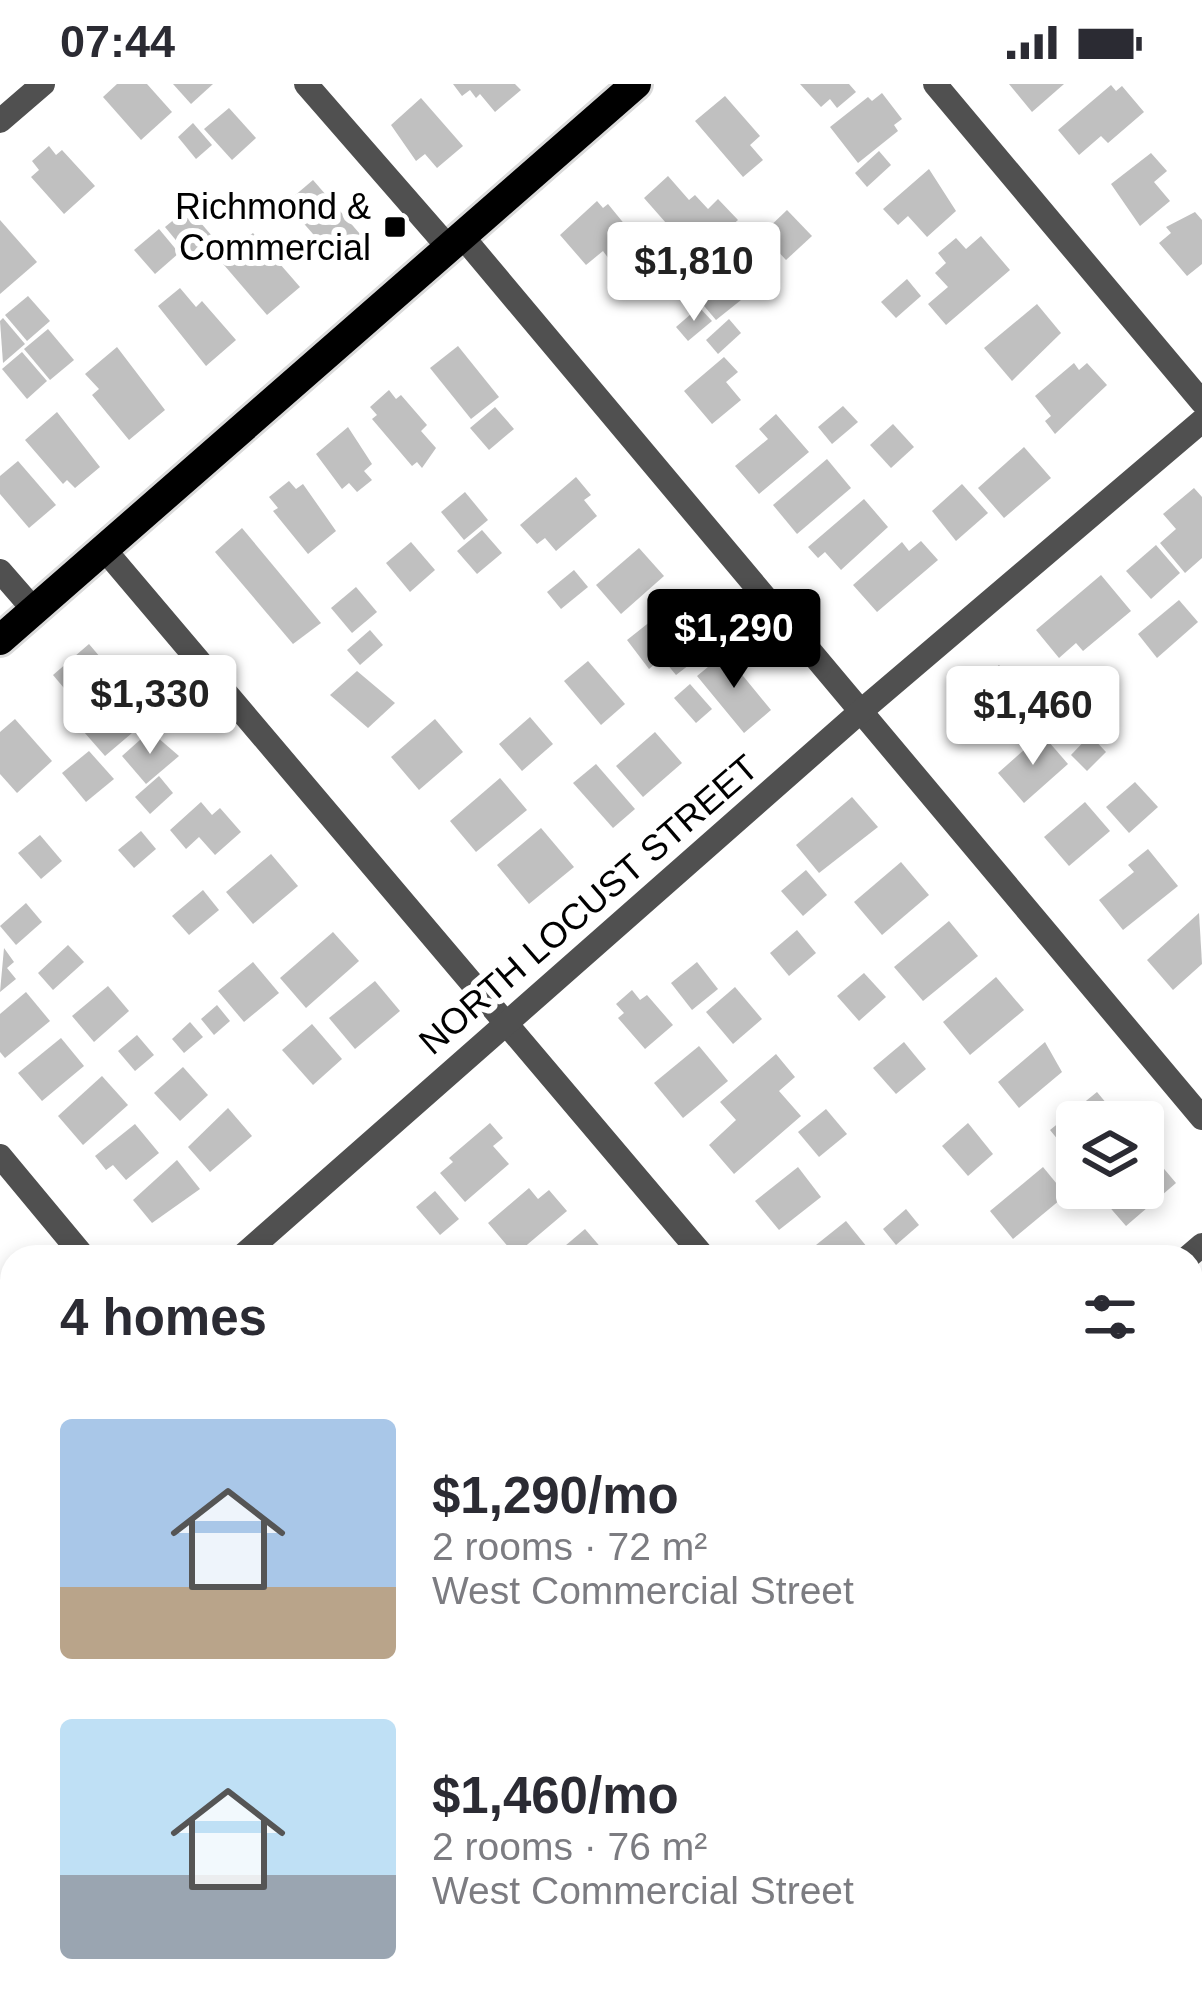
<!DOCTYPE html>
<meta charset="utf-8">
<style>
body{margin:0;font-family:Arial,sans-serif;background:#f7f7f7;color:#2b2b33;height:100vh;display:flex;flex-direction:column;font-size:45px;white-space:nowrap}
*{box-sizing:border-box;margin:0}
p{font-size:39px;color:#7c7c81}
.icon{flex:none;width:66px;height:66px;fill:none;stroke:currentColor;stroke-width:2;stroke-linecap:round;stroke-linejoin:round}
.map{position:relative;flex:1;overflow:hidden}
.panel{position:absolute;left:0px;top:1161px;width:1203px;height:771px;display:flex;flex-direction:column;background:#fff;border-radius:36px 36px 0 0;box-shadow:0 6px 18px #0003}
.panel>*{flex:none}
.fabs{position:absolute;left:1056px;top:1017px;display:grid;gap:24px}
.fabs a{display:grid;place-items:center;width:108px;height:108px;border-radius:12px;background:#fff;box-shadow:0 6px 18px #0003;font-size:60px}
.price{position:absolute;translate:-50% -102px;padding:0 27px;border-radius:12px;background:#fff;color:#222;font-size:39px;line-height:78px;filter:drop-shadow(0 3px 6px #0008)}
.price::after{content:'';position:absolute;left:50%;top:72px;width:36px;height:27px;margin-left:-18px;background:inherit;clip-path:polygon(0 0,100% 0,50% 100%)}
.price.on{background:#000;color:#fff}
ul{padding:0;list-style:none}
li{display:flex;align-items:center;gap:36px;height:300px;padding:0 60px}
li span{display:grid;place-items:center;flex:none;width:336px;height:240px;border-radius:12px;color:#555}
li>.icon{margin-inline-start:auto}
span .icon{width:144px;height:144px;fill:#fffc;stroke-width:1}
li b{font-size:51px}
h2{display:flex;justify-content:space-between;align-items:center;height:144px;padding:0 60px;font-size:51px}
.status{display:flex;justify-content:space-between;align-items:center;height:84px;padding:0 60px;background:#fff;direction:ltr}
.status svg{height:33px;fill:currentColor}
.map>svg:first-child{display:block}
.building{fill:#c0c0c0}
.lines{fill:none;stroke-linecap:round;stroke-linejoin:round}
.primary-casing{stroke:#dbdbdb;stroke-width:36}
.lane{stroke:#505050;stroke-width:15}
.street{stroke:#505050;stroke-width:24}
.secondary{stroke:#1d1d1d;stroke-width:24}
.primary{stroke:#000;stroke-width:30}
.poi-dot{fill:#000;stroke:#fff;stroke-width:4.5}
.labels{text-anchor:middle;stroke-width:12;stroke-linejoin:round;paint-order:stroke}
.poi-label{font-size:36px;fill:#000;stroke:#fff;text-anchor:end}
.street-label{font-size:36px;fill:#000;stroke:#fff}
</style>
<div class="status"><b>07:44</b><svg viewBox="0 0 49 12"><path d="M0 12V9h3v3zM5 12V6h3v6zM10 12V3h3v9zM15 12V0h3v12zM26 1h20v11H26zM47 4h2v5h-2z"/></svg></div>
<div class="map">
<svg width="1202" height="1931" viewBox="0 0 1202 1931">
<rect width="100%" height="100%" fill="#fff"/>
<g class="building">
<polygon points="117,0 147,0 172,28 141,56 103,13"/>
<polygon points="173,0 213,0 191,20"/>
<polygon points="453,0 515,0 521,6 495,28 480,10 476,14 470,6 462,12"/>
<polygon points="800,0 849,0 856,8 837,24 830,15 821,23"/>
<polygon points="1009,0 1064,0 1032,28"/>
<polygon points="1111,1 1116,7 1122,2 1144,28 1108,59 1101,52 1079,71 1058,46"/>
<polygon points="882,9 902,35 894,41 898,47 858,79 830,43 868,13 872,17"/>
<polygon points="725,12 760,52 750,61 763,76 743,93 695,37"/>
<polygon points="421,14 463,62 437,84 425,70 416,77 391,41"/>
<polygon points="229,24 256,54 232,76 204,45"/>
<polygon points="193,39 212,61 196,75 178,53"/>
<polygon points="49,62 56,71 62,66 95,102 64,130 31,93 39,86 32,77"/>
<polygon points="879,67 891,81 867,103 855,89"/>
<polygon points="1151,69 1167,87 1154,98 1170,117 1140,142 1111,100"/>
<polygon points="929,85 956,127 927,153 908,132 898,141 883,125"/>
<polygon points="668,92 689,116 695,111 708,125 718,115 738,136 696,173 644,114"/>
<polygon points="313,96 360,150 333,173 286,119"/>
<polygon points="597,117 603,124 608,120 635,153 609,175 603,167 586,181 560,151"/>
<polygon points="188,124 212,152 189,172 165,143"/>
<polygon points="787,126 812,152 786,176 762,150"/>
<polygon points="1195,128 1202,136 1202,180 1187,192 1159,159 1171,149 1166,143"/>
<polygon points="0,136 37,178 0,210"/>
<polygon points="159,145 179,169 155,190 134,166"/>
<polygon points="253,149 300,203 267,231 218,174"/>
<polygon points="981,152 1010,186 946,241 928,220 948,203 935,189 946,179 938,169 956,154 966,165"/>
<polygon points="719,190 741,216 716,236 694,210"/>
<polygon points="907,195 921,212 896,234 881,218"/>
<polygon points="180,204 196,223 202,217 236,256 206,282 158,222"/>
<polygon points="28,212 50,237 27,257 5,231"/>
<polygon points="1037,220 1061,249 1012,297 984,264"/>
<polygon points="699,223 712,237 688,257 676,243"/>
<polygon points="3,234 25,260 3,279 0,237"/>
<polygon points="729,235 741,249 718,270 706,256"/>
<polygon points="48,245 74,276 50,296 24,265"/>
<polygon points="458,262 499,313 471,335 430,284"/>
<polygon points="117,263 165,326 129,356 92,311 99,305 85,290"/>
<polygon points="22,268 47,297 27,315 2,285"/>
<polygon points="724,273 738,288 726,298 741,316 712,340 684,307"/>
<polygon points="1074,279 1079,286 1087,279 1107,301 1055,350 1045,337 1051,332 1035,312"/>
<polygon points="389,306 396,315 401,311 427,341 421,347 436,364 422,384 417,378 412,382 372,335 377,331 370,323"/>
<polygon points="843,322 858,338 832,360 818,343"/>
<polygon points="495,323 514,345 489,366 470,344"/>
<polygon points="57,328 100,383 75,404 67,396 63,400 25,356"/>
<polygon points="776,330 809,368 759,410 735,382 768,355 759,345"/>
<polygon points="893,340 914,363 891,384 870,361"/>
<polygon points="348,343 372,380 364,387 372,396 357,408 349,399 342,405 316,370"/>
<polygon points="1024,363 1051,394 1004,434 978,404"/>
<polygon points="827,375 851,404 797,450 773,421"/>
<polygon points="18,377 56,421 29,444 0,410 0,392"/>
<polygon points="576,393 591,411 584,416 597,432 556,467 545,454 537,460 520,441"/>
<polygon points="289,397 296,405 303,400 336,447 308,470 273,427 278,424 269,413"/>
<polygon points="962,400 988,429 956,457 932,427"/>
<polygon points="1194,404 1202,413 1202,474 1185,489 1160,459 1176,445 1163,430"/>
<polygon points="465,408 488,436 464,456 441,428"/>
<polygon points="864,415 888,443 841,486 825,468 818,474 808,463"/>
<polygon points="242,444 321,539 293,560 215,468"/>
<polygon points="482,446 502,469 477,490 457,467"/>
<polygon points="921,457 938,476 877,528 853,501 902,458 909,467"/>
<polygon points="411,458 435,486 410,508 386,479"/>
<polygon points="1156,461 1180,489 1151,515 1126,487"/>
<polygon points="639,464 664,492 621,530 596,501"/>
<polygon points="574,486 588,503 561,525 547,508"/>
<polygon points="1101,491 1131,527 1083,567 1076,559 1059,574 1036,546"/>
<polygon points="356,503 377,528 352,549 331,524"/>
<polygon points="680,514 711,564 676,591 662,574 649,585 627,556"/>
<polygon points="1179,516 1198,538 1157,574 1138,550"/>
<polygon points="370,546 383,561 360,581 347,566"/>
<polygon points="89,560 128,606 108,623 132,649 105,672 70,632 80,623 53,591"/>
<polygon points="731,564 746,582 739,587 771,626 744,649 697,592"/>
<polygon points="588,577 625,620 601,641 564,597"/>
<polygon points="999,581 1020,605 1010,614 1015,620 981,650 952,618"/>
<polygon points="1036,583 1052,605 1035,617 1019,596"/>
<polygon points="357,587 395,619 368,644 330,611"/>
<polygon points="690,600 712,625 696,639 674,614"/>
<polygon points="530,633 553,660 522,687 499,660"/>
<polygon points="15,635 52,677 17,709 0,690 0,648"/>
<polygon points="435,635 463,668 419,706 391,673"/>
<polygon points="150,647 179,672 146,700 122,672"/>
<polygon points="655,648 682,679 643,713 616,682"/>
<polygon points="1042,650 1068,680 1024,719 998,689"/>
<polygon points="1090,651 1106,668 1087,687 1071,671"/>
<polygon points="89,667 114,695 86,718 62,689"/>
<polygon points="596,680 635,725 613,744 573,699"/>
<polygon points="159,692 173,709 150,730 135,713"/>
<polygon points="500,694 527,726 476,768 450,737"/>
<polygon points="1135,698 1158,723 1129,749 1106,723"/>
<polygon points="852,713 878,743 819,789 796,761"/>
<polygon points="201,718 212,731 220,724 241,748 215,771 199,753 186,765 170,746"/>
<polygon points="1085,718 1110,747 1069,782 1044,753"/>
<polygon points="541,744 574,783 529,820 497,781"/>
<polygon points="141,747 156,765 134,784 118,766"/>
<polygon points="40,751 62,777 41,795 18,769"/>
<polygon points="1148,765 1178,802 1123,846 1099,816 1134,788 1128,781"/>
<polygon points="271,770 298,802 253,840 226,808"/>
<polygon points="901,778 929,811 882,851 854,818"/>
<polygon points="806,786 827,811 803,832 781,807"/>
<polygon points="203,806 219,826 189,851 172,832"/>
<polygon points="26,819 42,838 16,861 0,842"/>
<polygon points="1199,829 1202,880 1173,906 1147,876"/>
<polygon points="949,837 978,872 923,917 894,883"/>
<polygon points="797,846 816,869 789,892 770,869"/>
<polygon points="333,848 359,877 306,924 280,894"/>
<polygon points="68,861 84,878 53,906 38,889"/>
<polygon points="4,864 14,878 7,884 16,895 0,908"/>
<polygon points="253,878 279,909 244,938 218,907"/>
<polygon points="697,878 718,905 692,926 671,899"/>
<polygon points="864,889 886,913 859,937 837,912"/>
<polygon points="996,893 1024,926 970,971 943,938"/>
<polygon points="375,897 400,927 355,965 329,934"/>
<polygon points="108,902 129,927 94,958 72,932"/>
<polygon points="735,903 762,935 733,960 706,928"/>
<polygon points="632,906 640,916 647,911 673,941 645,965 618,934 624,929 616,920"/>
<polygon points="26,908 50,937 5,974 0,968 0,930"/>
<polygon points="217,921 230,937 214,951 201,935"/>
<polygon points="190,938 203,953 184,969 172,955"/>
<polygon points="312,940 342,975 313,1001 282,966"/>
<polygon points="137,951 154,971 135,987 118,967"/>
<polygon points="61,954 84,982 42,1017 18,989"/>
<polygon points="904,958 926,985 896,1010 873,984"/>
<polygon points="1045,958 1062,988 1019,1024 998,998"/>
<polygon points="699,962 728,997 683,1034 654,999"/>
<polygon points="776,970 795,993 779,1007 801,1032 734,1090 709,1061 736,1036 720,1018"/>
<polygon points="183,983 208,1011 180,1037 154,1009"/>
<polygon points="102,992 128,1021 83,1061 58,1032"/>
<polygon points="1097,1008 1122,1038 1077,1038 1077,1079 1050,1046"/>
<polygon points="228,1024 252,1052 210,1088 188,1063"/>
<polygon points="826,1025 847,1050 819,1073 798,1048"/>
<polygon points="490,1039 503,1054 493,1062 509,1080 465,1118 440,1089 453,1078 449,1074"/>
<polygon points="968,1039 993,1070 968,1092 942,1062"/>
<polygon points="135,1040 159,1069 126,1096 113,1081 106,1086 95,1072"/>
<polygon points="1143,1060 1176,1099 1126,1142 1093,1104 1143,1104"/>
<polygon points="177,1076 200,1105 152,1139 133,1116"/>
<polygon points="798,1083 821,1113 779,1146 755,1117"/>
<polygon points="1043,1083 1066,1111 1013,1155 990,1127"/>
<polygon points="529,1104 538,1115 549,1106 567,1127 515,1171 488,1139"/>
<polygon points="435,1107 459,1135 440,1151 416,1123"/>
<polygon points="906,1125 919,1141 896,1161 883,1145"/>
<polygon points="846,1137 871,1168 865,1173 801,1173"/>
<polygon points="585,1145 609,1173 552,1173"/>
<polygon points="12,1217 12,1266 0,1277 0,1227"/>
<polygon points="1194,1558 1202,1567 1202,1609 1191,1619"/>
<polygon points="0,1888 12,1903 12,1920 26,1920 36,1931 0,1931"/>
<polygon points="437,1920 500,1920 506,1926 500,1931 430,1931"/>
<polygon points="1117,1920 1173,1920 1160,1931 1104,1931"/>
</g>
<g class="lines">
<g class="primary-casing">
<polyline id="primary" points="0,556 636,0"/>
</g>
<polyline class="lane" points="178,1931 190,1920"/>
<g class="street">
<polyline points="306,0 449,164"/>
<polyline points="935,0 1202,318"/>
<polyline points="0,37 43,0"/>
<polyline points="462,152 1202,1034"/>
<polyline points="104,465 704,1173"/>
<polyline points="0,487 34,526"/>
<polyline points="0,1072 84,1173"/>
<polyline points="241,1173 860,628 1202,337"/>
<polyline points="1188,1173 1202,1161"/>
<polyline points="1191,1752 1202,1766"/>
<polyline points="711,1920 721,1931"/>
<polyline points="327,1931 340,1920"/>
</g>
<g class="secondary">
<polyline points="0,1795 12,1809"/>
<polyline points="90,1920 96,1931"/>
<polyline points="121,1920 134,1931"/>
</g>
<use href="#primary" class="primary"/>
</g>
<rect class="poi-dot" x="383" y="131" width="24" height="24" rx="6"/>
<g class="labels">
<g class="poi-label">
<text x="371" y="135">Richmond &amp;<tspan x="371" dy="41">Commercial</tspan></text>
</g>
<g class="street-label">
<text transform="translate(588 820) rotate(-41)" y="13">NORTH LOCUST STREET</text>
</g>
</g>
</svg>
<div class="fabs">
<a><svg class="icon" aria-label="layers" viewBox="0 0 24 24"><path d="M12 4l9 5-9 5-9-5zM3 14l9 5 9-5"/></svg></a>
</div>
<b class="price" style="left:694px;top:240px">$1,810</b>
<b class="price on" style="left:734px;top:607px">$1,290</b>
<b class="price" style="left:150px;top:673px">$1,330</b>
<b class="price" style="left:1033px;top:684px">$1,460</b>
<section class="panel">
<h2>4 homes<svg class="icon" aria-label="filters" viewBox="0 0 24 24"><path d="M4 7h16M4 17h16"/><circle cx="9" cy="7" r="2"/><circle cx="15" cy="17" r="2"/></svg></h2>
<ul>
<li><span style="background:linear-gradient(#a9c7e8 70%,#b9a48a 0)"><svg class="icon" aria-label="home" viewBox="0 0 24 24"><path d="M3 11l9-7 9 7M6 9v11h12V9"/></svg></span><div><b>$1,290/mo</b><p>2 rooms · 72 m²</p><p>West Commercial Street</p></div></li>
<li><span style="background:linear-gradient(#bfe0f5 65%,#9aa5b1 0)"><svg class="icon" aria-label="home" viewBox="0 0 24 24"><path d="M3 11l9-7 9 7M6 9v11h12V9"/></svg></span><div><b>$1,460/mo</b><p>2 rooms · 76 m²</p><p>West Commercial Street</p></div></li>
</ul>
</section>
</div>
